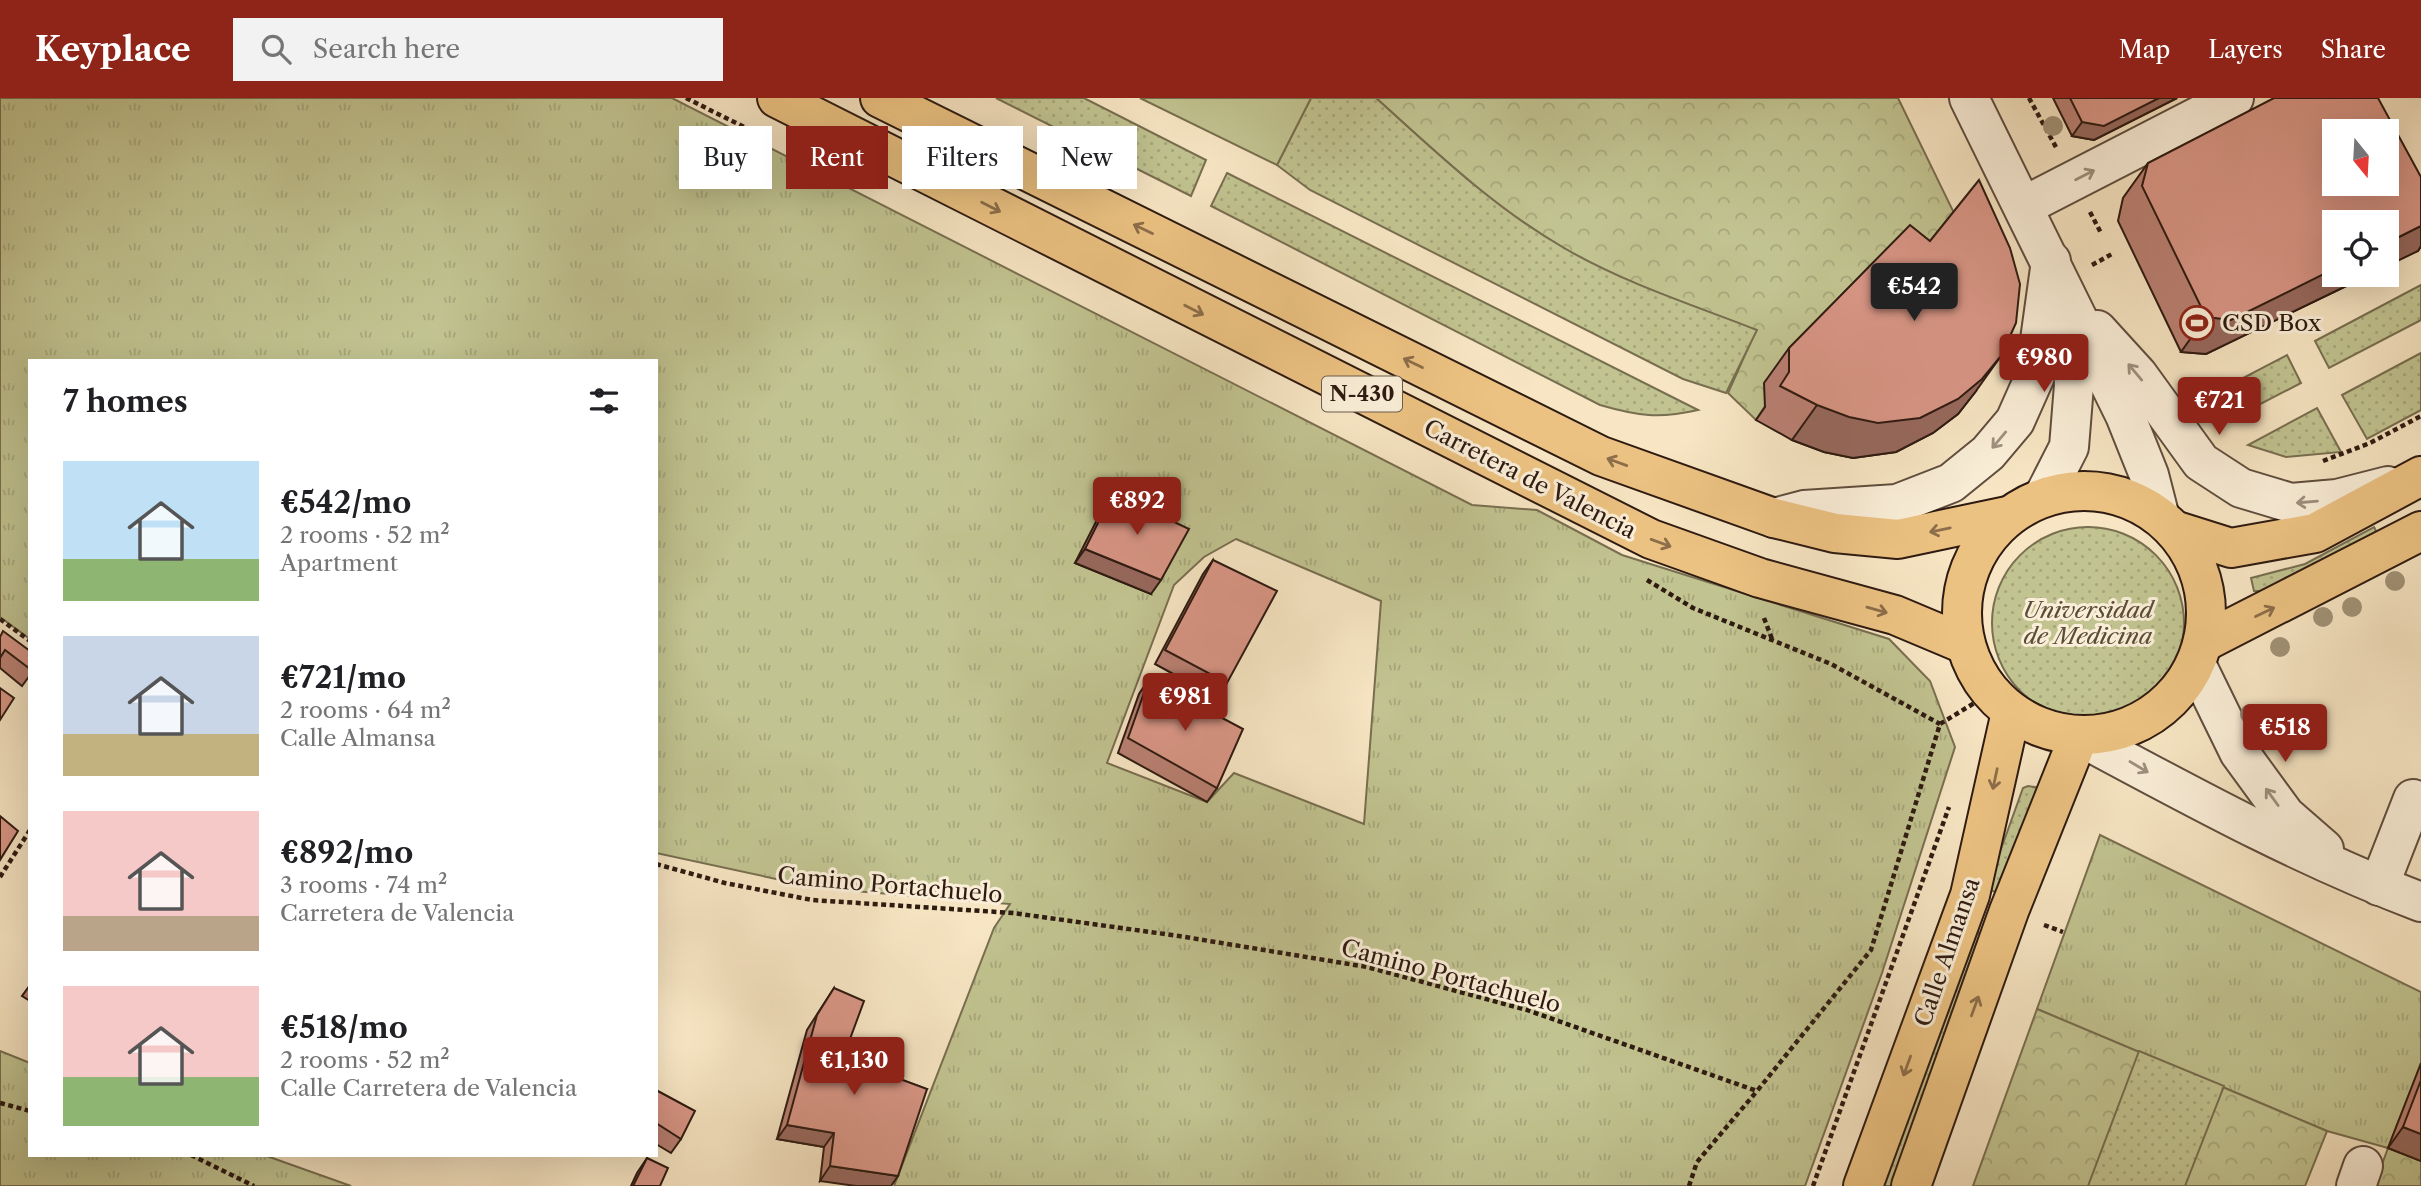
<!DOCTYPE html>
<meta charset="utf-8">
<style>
body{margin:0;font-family:"Libre Caslon Text",serif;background:#f2f2f2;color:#202124;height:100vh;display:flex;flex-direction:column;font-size:26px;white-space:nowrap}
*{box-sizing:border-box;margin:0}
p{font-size:23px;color:#757577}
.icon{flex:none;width:38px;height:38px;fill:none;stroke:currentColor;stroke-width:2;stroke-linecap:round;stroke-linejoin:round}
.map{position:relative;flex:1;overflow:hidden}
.panel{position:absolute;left:28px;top:261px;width:630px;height:798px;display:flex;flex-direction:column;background:#fff;border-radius:0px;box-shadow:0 7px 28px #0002}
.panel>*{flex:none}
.banner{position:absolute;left:679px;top:28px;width:665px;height:63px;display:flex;gap:14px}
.needle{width:46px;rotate:162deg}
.tools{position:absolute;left:2322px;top:21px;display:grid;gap:14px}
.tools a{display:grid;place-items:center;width:77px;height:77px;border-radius:0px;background:#fff;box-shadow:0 7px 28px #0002;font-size:35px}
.price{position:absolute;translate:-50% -60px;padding:0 16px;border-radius:7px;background:#8f2418;color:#fff;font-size:23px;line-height:46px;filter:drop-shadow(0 2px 4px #0008)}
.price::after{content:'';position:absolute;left:50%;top:42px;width:21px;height:16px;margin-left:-10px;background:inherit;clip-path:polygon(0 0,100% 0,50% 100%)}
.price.active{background:#222;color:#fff}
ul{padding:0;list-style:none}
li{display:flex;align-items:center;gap:21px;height:175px;padding:0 35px}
li span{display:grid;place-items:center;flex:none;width:196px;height:140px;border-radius:0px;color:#555}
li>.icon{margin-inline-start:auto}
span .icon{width:84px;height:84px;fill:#fffc;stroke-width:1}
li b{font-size:30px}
h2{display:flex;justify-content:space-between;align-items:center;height:84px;padding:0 35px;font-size:30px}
.chip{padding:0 24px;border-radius:0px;background:#fff;box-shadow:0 7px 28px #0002;font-size:24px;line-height:63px}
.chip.active{background:#8f2418;color:#fff}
header{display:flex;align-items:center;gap:42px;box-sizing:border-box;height:98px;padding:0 35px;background:#8f2418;color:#fff}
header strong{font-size:33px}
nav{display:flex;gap:38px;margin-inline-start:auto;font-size:24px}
.search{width:490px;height:63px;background:#f2f2f2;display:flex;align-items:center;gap:18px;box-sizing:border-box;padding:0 24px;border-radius:0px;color:#757577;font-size:26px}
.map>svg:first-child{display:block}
.grass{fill:url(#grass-tufts);stroke:#786e50;stroke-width:2;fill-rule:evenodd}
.park{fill:url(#park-crowns);stroke:#786e50;stroke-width:2}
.garden{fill:url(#garden-dots);stroke:#786e50;stroke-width:2}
.pitch{fill:#c1c390;stroke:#786e50;stroke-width:2}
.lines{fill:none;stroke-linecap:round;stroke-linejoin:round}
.minor-casing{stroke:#604d3e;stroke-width:42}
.major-casing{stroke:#2e1a11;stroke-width:42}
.path{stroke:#2e1a11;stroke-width:4.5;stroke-dasharray:5 3.5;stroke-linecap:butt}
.minor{stroke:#faeed8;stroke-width:38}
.major{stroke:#ecc282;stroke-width:38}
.tree{fill:#a19176}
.wall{fill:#ba8072;stroke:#2e1a11;stroke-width:2}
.shaded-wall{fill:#97685d;stroke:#2e1a11;stroke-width:2}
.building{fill:#d89585;stroke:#2e1a11;stroke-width:2;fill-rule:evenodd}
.oneway{stroke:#9e8f7e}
.oneway2{stroke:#8d6e4a}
.labels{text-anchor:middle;stroke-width:6;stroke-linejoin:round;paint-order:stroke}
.shield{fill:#faeed8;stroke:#6b5a4d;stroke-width:2}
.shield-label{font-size:21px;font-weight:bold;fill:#2e1a11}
.poi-label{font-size:23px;fill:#2e1a11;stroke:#faeed8;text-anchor:start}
.street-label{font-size:23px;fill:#2e1a11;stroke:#faeed8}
.park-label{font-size:23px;font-style:italic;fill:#5a4d37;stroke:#faeed8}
</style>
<header>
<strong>Keyplace</strong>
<div class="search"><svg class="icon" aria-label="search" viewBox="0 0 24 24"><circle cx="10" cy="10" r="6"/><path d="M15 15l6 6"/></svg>Search here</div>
<nav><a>Map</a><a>Layers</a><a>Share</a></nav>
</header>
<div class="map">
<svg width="2421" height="1088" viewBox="0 0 2421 1088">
<defs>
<pattern id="grass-tufts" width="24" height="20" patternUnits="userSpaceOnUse" patternTransform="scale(1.75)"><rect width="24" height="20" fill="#c1c390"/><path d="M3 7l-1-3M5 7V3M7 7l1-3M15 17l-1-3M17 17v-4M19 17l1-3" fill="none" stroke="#a6a77b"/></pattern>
<pattern id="park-crowns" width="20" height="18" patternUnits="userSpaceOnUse" patternTransform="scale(1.75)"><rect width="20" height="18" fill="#c1c390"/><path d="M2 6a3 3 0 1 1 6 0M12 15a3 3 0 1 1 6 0" fill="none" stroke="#a6a77b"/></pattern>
<pattern id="garden-dots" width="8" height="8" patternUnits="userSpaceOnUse" patternTransform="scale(1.75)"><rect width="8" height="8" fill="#c1c390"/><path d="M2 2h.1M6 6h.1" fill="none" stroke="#a6a77b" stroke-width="1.8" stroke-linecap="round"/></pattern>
</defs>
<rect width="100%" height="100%" fill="#f7e5c3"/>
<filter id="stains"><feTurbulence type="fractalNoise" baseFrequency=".00286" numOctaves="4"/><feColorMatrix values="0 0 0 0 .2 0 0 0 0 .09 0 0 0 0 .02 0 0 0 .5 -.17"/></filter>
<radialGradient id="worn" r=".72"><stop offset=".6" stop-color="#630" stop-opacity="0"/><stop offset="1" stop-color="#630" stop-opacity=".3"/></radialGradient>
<g class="grass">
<path d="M0,0H672L1472,407L1537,412L1622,457L1889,541L1930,583L1955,649L1882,875L1805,1088H894L994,830L1010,806L818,790L656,755V262H30V541L0,519ZM1236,441L1381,503L1364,726L1234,675L1207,704L1107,665L1174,487L1204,459Z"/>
<polygon points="2100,737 2421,894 2421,966 2388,1050 2327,1033 2037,911"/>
<polygon points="0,953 30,965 30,1057 264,1057 351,1088 0,1088"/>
</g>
<g class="park">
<path d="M1376,0H1898L1955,117L1906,177L1765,308L1756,322L1728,295L1756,232C1692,207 1623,185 1564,150C1493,109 1437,55 1376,0Z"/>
<polygon points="2037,911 2327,1033 2305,1088 1973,1088"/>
<polygon points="2388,1050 2421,1063 2421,1088 2374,1088"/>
</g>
<g class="garden">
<polygon points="996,0 1084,0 1206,62 1191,98"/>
<path d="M1311,0H1376C1436,54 1494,110 1564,150C1624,185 1693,207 1757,232L1726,295L1683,281L1310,92L1277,67Z"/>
<path d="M1227,75L1698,312C1658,321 1639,318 1600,307L1211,108Z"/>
<polygon points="2421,187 2421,222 2329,270 2315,243"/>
<polygon points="2421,255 2421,312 2367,341 2342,297"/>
<polygon points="2287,257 2301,285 2218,328 2197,304"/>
<polygon points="2317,310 2341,354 2286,359 2248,347"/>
<polygon points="2374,429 2378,437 2267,493 2254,493 2251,480 2305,466"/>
<circle cx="2088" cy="525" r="96"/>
<polygon points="2028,688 2041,690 2003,798 1987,790 2023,690"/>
<polygon points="1970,832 1990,838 1898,1088 1876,1088"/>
<polygon points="2139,953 2224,988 2185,1088 2088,1088"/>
</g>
<polygon class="pitch" points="1140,0 1311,0 1277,67"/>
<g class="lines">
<g class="minor-casing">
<g id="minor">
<polyline points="1969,0 2125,317 2149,377 2159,416"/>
<polyline points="2024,108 2234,0"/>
<polyline points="2097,232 2138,277 2201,364 2241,390 2291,405 2337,401 2388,388"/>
<polyline points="2044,398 2069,349 2074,287 2069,219"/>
<polyline points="1774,420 1804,412 1897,406 1951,385 1988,355 2015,323 2035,278 2051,163"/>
<polyline points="2196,566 2239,654 2285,717 2324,751"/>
<path d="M2079,638C2191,698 2302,759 2421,804"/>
<polyline points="2379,788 2413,701"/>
<polyline points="2356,1088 2363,1068"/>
</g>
</g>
<g class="major-casing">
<g id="major">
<polyline points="777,0 1651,441 1760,480 1895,517 1964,546"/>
<polyline points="880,0 1601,358 1774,420 1835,435 1898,441 2007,418"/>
<circle cx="2084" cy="515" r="122"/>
<polyline points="2177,433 2231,450 2315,435 2421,378"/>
<polyline points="2204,544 2421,433"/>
<polyline points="1863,1088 1970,797 2011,614"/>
<polyline points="1911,1088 2009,813 2079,638"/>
</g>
</g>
<g class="path">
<polyline points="686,0 760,37"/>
<polyline points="2029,0 2057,51"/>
<polyline points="2090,114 2101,135"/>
<polyline points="2092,167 2112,156"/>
<polyline points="2323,363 2370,345 2421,318"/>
<polyline points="1647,482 1693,510 1831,566 1940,626"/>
<polyline points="1764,520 1772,541"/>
<polyline points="0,521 30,543"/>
<polyline points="656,766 725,785 812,802 1013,815 1179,838 1367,869 1527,912 1757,993 1871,852 1940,626 1976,604"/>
<polyline points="0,779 30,732"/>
<polyline points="2044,827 2063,834"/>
<polyline points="0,1005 30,1013"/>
<polyline points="191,1057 254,1088"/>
<polyline points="1689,1088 1697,1064 1757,993"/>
<polyline points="1813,1088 1949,709"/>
</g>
<use href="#minor" class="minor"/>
<use href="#major" class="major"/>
</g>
<g class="tree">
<circle cx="2053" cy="28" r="10"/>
<circle cx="2395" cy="483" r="10"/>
<circle cx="2352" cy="509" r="10"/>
<circle cx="2323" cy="519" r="10"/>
<circle cx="2280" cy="549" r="10"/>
<circle cx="2250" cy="616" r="10"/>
</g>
<g class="wall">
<polygon points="2053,0 2177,0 2094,42 2072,38"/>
<polygon points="2148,65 2421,79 2421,148 2418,153 2334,177 2369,177 2206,256 2181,254 2118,123 2123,100"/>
<polygon points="1789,250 1976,293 1958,316 1933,335 1896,354 1853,360 1824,354 1792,342 1756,322 1765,309 1764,285"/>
<polygon points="1113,395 1151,496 1075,465 1103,410"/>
<polygon points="1213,462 1227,585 1217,600 1155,566 1203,476"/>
<polygon points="0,538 30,553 30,577 22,588 0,570"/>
<polygon points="1149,581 1217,690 1207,704 1118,655 1139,596"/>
<polygon points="30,887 30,903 22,898"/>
<polygon points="834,890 843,960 927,991 820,1083 824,1049 777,1041 807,932"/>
<polygon points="2421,965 2421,1063 2388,1050"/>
<polygon points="656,992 681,1041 671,1055 656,1046"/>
<polygon points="647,1060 660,1088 631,1088 637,1075"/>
</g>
<g class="shaded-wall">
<polygon points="2159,0 2177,0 2094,42 2072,38 2082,24"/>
<polygon points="2421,128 2421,148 2418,153 2387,168 2387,145"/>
<polygon points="2334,171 2334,177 2369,177 2206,256 2181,254 2206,219"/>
<polygon points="2001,258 1976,293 1958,316 1933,335 1896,354 1853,360 1824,354 1792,342 1817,307"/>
<polygon points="1085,451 1161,482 1151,496 1075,465"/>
<polygon points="787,1027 834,1035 824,1049 777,1041"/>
<polygon points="2403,1029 2421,1036 2421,1063 2388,1050"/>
<polygon points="830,1068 898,1078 891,1088 856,1088 820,1083"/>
</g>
<g class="building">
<polygon points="2070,0 2159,0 2104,28 2082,24"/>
<path d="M2274,0H2378L2421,79V128L2387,145V124H2334V171L2231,222L2206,219L2142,88L2148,65ZM2334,33H2387V86H2334Z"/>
<polygon points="1979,82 2010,150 2020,186 2016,225 2001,258 1982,281 1958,301 1920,320 1878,325 1849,319 1817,307 1780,288 1789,274 1789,250 1910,127 1930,143"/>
<polygon points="1113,395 1189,431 1161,482 1085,451"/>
<polygon points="1213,462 1277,493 1227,585 1165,552"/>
<polygon points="3,533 30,553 30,571 5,552 0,560 0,539"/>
<polygon points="1149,581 1243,631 1217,690 1128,640"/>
<polygon points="0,590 14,600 0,622"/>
<polygon points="0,718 18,733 0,762"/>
<polygon points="834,890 864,903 843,960 927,991 898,1078 830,1068 834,1035 787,1027 817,917"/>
<polygon points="2421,982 2421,1036 2403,1029"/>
<polygon points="656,992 695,1013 681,1041 656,1025"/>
<polygon points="647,1060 668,1070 660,1088 633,1088"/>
</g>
<defs><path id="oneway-shaft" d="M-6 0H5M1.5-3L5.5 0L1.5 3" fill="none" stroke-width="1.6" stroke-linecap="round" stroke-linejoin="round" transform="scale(1.75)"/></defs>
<g class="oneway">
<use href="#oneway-shaft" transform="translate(2085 77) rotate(-27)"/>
<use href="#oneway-shaft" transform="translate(2135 274) rotate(-130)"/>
<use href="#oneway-shaft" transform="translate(1999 342) rotate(130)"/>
<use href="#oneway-shaft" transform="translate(2307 404) rotate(175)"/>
<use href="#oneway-shaft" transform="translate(2139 669) rotate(31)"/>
<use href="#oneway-shaft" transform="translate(2272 699) rotate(-126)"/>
</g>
<g class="oneway2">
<use href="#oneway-shaft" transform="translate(991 109) rotate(27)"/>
<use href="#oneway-shaft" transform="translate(1143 131) rotate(-154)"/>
<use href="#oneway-shaft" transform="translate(1194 212) rotate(27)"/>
<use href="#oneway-shaft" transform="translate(1413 265) rotate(-154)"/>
<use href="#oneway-shaft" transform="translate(1617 364) rotate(-160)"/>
<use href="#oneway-shaft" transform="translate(1940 432) rotate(168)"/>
<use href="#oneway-shaft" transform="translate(1661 445) rotate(20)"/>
<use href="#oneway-shaft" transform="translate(1877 512) rotate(16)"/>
<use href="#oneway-shaft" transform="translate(2265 514) rotate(-26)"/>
<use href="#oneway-shaft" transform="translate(1995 681) rotate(102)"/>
<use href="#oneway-shaft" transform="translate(1975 908) rotate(-70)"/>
<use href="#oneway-shaft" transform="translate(1907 968) rotate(110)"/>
</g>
<defs>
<g id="stadium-ring" transform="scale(1.75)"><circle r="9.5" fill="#faeed8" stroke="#8f2418" stroke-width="1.5"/><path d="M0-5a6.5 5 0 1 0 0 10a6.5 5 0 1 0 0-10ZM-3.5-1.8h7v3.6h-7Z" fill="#8f2418"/></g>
</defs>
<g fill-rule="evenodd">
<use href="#stadium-ring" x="2197" y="225"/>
</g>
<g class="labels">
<rect class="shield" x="1322" y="278.5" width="80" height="35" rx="5"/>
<g class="shield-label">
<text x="1362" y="303">N-430</text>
</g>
<g class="poi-label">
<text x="2222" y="233">CSD Box</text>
</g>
<g class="street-label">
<text transform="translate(1530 381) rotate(27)" y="8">Carretera de Valencia</text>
<text transform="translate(890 787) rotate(5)" y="8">Camino Portachuelo</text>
<text transform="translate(1947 854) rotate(-71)" y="8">Calle Almansa</text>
<text transform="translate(1451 878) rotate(15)" y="8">Camino Portachuelo</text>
</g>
<g class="park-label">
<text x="2088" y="520">Universidad<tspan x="2088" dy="26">de Medicina</tspan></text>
</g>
</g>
<rect width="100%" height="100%" filter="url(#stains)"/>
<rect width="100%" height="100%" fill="url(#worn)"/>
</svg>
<div class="tools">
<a><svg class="needle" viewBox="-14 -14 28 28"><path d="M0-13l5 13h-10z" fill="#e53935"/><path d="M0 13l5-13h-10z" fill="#757577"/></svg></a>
<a><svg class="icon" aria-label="locate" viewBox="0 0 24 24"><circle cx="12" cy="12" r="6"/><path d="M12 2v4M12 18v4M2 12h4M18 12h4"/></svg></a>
</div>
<b class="price active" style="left:1914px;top:225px">€542</b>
<b class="price" style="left:2044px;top:296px">€980</b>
<b class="price" style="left:2219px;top:339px">€721</b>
<b class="price" style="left:1137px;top:439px">€892</b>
<b class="price" style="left:1185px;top:635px">€981</b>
<b class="price" style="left:2285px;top:666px">€518</b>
<b class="price" style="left:854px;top:999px">€1,130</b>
<div class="banner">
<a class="chip">Buy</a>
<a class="chip active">Rent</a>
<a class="chip">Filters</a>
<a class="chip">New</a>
</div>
<section class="panel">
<h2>7 homes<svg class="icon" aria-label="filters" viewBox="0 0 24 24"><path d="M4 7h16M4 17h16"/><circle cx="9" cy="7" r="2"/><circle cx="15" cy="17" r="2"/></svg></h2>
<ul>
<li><span style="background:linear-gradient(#bfe0f5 70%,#8fb573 0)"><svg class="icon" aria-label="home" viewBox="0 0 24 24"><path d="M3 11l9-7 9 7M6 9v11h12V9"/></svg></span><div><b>€542/mo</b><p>2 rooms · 52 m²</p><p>Apartment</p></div></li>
<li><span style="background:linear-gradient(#c9d6e8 70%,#c2b280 0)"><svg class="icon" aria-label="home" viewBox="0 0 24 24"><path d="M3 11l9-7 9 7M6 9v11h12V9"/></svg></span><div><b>€721/mo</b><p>2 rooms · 64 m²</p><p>Calle Almansa</p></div></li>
<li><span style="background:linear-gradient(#f6c9c9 75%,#b9a48a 0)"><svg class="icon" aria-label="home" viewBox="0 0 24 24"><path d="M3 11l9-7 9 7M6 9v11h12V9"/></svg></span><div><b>€892/mo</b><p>3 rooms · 74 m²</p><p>Carretera de Valencia</p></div></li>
<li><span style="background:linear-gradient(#f6c9c9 65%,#8fb573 0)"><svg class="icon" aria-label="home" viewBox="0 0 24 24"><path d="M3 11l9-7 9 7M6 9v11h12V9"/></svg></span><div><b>€518/mo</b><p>2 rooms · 52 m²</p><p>Calle Carretera de Valencia</p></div></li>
</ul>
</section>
</div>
